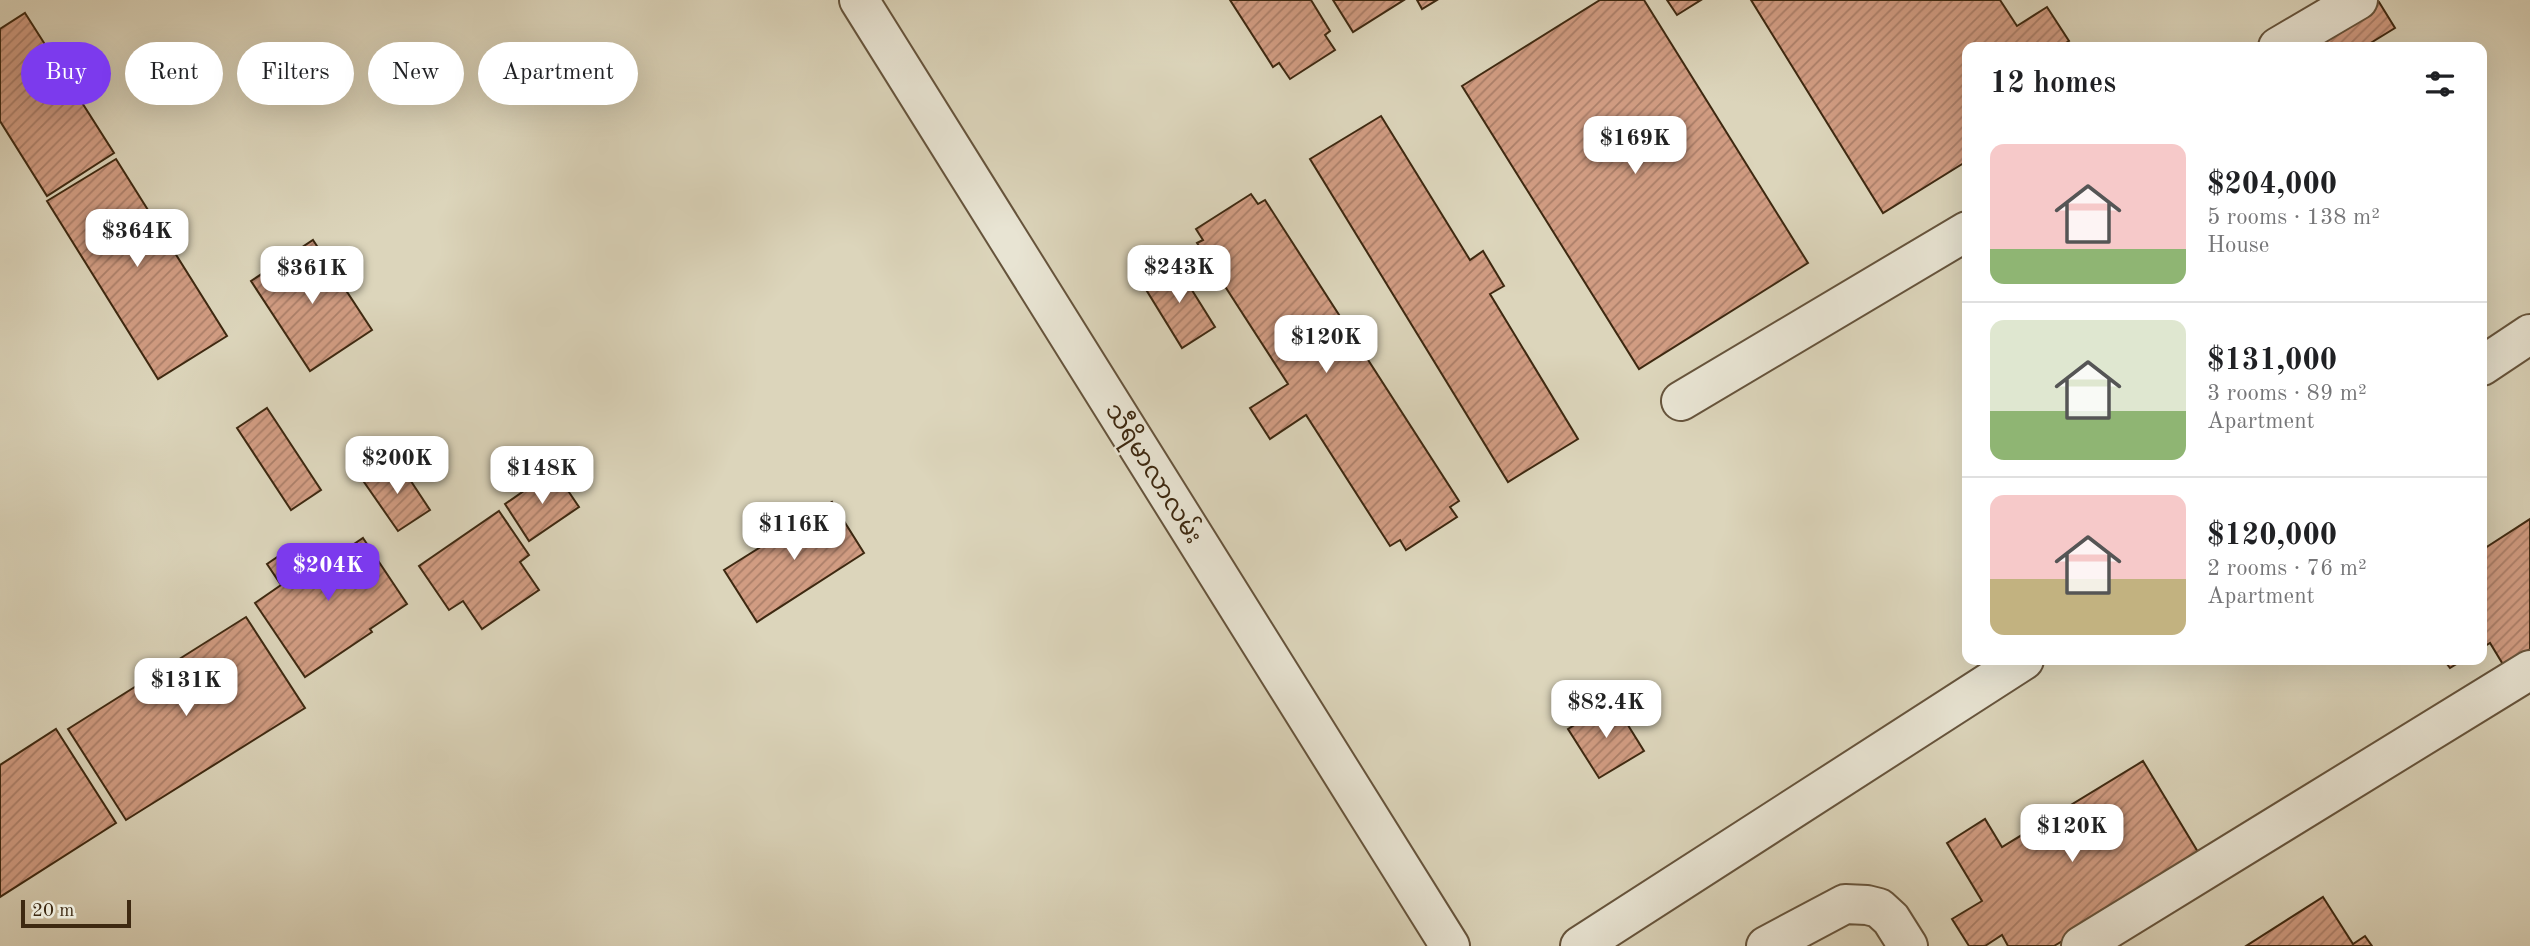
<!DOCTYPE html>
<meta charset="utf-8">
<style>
body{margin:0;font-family:"Old Standard TT","Noto Sans Myanmar",serif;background:#f2f2f2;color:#202124;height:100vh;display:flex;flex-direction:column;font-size:26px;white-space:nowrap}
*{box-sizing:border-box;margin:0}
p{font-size:23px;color:#757577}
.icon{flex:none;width:38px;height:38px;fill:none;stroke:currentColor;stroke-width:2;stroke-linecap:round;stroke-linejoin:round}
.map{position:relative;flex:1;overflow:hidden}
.drawer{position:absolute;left:1962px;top:42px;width:525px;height:623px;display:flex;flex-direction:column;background:#fff;border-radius:14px;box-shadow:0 7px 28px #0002}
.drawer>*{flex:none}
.banner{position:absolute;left:21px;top:42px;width:665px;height:63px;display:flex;gap:14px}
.scale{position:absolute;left:21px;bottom:18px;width:110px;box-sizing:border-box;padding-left:7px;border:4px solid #3e2911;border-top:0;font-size:19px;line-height:24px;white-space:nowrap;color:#3e2911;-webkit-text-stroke:5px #e8e4d3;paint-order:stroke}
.price{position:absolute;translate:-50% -60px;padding:0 16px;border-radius:14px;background:#fff;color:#222;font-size:23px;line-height:46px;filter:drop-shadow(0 2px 4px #0008)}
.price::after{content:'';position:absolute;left:50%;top:42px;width:21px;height:16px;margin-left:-10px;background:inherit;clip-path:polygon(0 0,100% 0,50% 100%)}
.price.on{background:#7c3aed;color:#fff}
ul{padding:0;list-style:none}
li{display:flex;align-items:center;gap:21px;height:175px;padding:0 28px}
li+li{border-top:2px solid #e0e0e0}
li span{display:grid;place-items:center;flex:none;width:196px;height:140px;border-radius:14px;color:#555}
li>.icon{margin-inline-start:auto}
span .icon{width:84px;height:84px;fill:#fffc;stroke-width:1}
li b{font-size:30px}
h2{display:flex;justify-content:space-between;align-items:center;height:84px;padding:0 28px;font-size:30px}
.tag{padding:0 24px;border-radius:32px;background:#fff;box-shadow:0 7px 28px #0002;font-size:24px;line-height:63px}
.tag.on{background:#7c3aed;color:#fff}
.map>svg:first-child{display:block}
.building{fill:url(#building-hatch);stroke:#3e2911;stroke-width:2}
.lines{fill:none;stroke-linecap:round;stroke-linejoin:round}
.minor-casing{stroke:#66543c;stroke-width:42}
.minor{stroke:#e8e4d3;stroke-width:38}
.labels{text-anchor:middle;stroke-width:5;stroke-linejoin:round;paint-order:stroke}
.street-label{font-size:24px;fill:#3e2911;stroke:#e8e4d3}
</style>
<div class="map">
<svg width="2530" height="946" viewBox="0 0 2530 946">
<defs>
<pattern id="building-hatch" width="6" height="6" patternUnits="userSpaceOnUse" patternTransform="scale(1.75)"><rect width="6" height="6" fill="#d19c82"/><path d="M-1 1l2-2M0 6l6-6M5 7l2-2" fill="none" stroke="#ab7f69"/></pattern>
</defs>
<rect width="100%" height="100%" fill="#dcd5bb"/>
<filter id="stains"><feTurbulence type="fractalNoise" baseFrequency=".00286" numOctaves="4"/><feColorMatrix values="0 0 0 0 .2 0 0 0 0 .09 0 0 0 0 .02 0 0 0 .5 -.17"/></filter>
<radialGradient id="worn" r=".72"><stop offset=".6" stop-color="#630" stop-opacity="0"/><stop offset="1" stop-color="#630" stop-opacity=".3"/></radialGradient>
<g class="building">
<polygon points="1230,0 1311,0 1330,31 1325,35 1335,50 1290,79 1279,63 1273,67"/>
<polygon points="1333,0 1404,0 1353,32"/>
<polygon points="1417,0 1437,0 1422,9"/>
<polygon points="1600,0 1644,0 1808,263 1639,369 1462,86"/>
<polygon points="1667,0 1701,0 1677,15"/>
<polygon points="1751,0 2000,0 2017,26 2047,7 2069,41 2059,47 1967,47 1967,161 1883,213"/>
<polygon points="2379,2 2395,28 2364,47 2326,47 2320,37"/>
<polygon points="25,13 114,153 47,196 0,121 0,29"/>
<polygon points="1381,116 1470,260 1483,251 1504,286 1490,294 1578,439 1508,482 1310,159"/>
<polygon points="116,159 227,336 158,379 47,201"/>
<polygon points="1251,194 1258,204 1265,200 1459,501 1450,507 1457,517 1406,550 1400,540 1390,546 1306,415 1270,439 1250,408 1288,384 1197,243 1203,240 1196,229"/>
<polygon points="313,240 372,330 310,371 251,281"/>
<polygon points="1175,263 1215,327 1182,348 1142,283"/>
<polygon points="267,408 321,490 291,510 237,428"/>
<polygon points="397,460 430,510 398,531 364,482"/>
<polygon points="554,470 579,507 529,541 505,504"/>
<polygon points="832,502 864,553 757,622 724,570"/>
<polygon points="499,511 529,555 520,562 539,590 482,629 463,601 449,610 419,566"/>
<polygon points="2530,519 2530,649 2504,666 2490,643 2482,648 2482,550"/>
<polygon points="363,538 407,604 370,629 372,632 305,677 255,603 281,585 267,564 295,545 309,566 322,558 326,563"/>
<polygon points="246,617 305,708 126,820 68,729"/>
<polygon points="2444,660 2463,660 2450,668"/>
<polygon points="1613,701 1644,751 1599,778 1568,729"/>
<polygon points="56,729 116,823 0,897 0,765"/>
<polygon points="2143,761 2201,857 2054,946 2008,946 2002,935 1985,946 1969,946 1952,919 1982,901 1947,843 1985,819 2002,847"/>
<polygon points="2323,897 2353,944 2365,936 2372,946 2246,946"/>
</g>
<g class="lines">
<g class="minor-casing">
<g id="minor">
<polyline points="859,0 1450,946"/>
<polyline points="2278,47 2358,0"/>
<polyline points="2482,366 2530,334"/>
<polyline points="1681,401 1967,231"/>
<polyline points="1580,946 2024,660"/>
<polyline points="1766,946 1845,904 1867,905 1879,908 1891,919 1908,946"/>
<polyline points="2081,946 2530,670"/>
</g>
</g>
<use href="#minor" class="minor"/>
</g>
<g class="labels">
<g class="street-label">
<text transform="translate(1154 473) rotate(58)" y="8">သီရိမာလာလမ်း</text>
</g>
</g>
<rect width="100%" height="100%" filter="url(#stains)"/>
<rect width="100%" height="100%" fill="url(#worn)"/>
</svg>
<div class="scale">20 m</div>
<b class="price" style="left:1635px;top:176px">$169K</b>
<b class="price" style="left:137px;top:269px">$364K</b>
<b class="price" style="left:1179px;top:305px">$243K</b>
<b class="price" style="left:312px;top:306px">$361K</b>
<b class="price" style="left:1326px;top:375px">$120K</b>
<b class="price" style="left:397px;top:496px">$200K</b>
<b class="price" style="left:542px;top:506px">$148K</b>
<b class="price" style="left:794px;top:562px">$116K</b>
<b class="price on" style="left:328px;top:603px">$204K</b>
<b class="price" style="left:186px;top:718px">$131K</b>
<b class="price" style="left:1606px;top:740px">$82.4K</b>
<b class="price" style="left:2072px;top:864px">$120K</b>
<div class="banner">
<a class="tag on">Buy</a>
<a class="tag">Rent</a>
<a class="tag">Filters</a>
<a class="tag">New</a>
<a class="tag">Apartment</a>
</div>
<section class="drawer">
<h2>12 homes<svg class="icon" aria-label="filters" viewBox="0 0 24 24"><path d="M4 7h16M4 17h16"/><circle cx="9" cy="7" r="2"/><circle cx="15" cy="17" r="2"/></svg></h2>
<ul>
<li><span style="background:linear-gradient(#f6c9c9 75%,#8fb573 0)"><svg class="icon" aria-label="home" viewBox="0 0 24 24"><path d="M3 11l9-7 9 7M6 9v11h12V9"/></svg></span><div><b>$204,000</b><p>5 rooms · 138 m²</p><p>House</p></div></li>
<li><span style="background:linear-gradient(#dfe7d0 65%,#8fb573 0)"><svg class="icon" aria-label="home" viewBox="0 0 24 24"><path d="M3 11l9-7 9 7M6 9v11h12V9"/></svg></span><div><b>$131,000</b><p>3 rooms · 89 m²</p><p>Apartment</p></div></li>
<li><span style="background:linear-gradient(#f6c9c9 60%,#c2b280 0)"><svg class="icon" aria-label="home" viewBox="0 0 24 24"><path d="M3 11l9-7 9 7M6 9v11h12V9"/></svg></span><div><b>$120,000</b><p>2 rooms · 76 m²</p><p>Apartment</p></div></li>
</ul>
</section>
</div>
